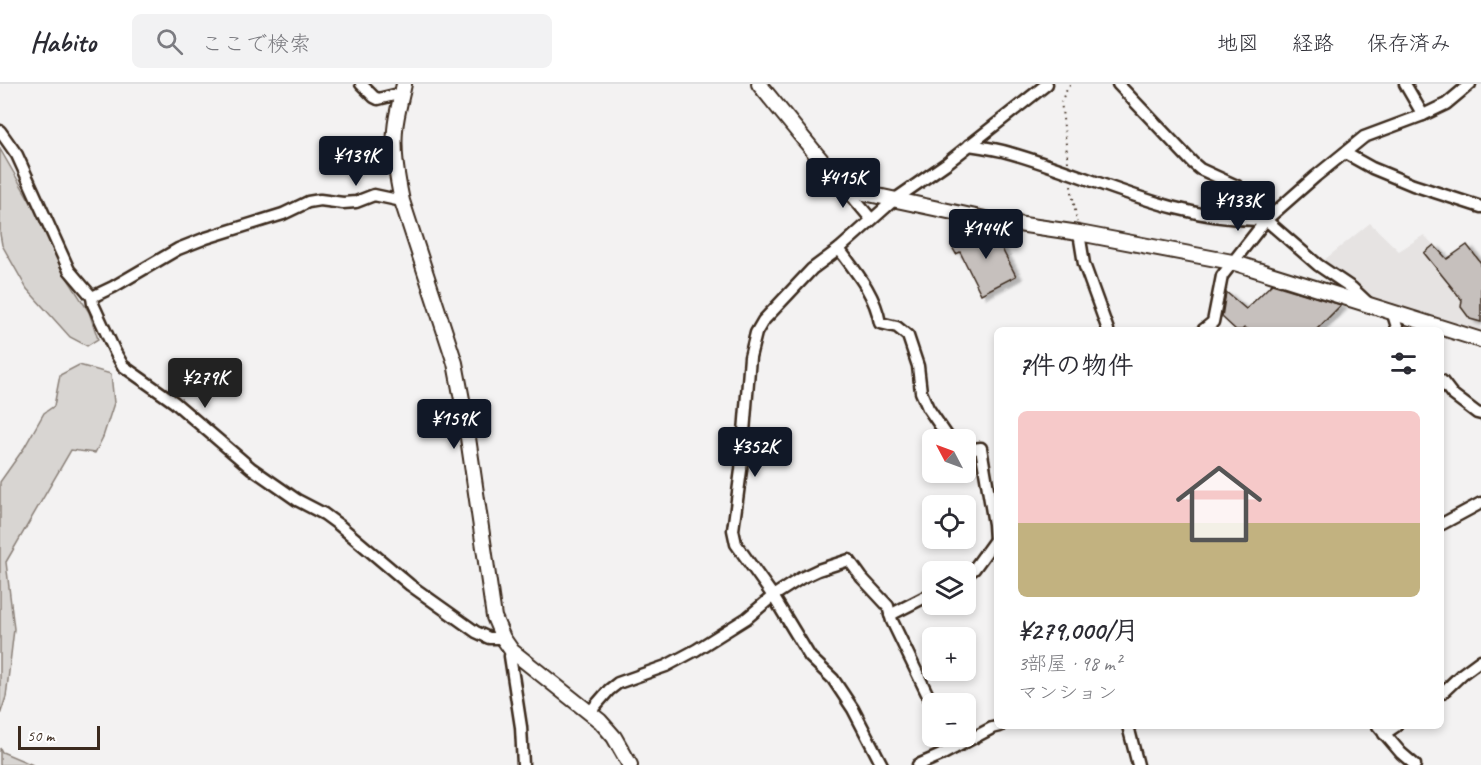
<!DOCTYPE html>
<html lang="ja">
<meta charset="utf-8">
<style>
body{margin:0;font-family:Caveat,"Klee One",sans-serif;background:#f2f2f3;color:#2b2b33;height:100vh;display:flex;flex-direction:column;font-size:22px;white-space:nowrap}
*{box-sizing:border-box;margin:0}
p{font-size:20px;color:#7c7c81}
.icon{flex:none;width:33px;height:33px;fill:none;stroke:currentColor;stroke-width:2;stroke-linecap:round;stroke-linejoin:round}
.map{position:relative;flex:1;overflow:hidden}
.details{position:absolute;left:994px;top:243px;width:450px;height:402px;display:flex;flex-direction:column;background:#fff;border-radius:9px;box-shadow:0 3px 9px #0003}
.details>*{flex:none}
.needle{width:39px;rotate:311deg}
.tools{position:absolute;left:922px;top:345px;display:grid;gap:12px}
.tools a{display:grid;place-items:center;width:54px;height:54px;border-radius:9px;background:#fff;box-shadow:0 3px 9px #0003;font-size:30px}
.scale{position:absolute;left:18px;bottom:15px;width:82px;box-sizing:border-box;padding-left:6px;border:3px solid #3b2a1e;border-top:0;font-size:16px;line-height:21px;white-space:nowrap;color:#3b2a1e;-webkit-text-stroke:4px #fff;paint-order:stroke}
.price{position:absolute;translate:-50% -51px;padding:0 14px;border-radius:6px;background:#111827;color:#fff;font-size:20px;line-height:39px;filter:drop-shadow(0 2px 3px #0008)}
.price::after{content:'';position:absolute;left:50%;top:36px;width:18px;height:14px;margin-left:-9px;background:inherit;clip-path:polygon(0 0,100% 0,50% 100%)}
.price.selected{background:#222;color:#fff}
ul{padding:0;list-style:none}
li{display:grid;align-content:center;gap:12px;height:318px;padding:0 24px}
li+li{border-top:2px solid #e1e1e2}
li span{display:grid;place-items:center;height:186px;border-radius:9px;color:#555}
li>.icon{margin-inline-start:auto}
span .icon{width:108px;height:108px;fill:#fffc;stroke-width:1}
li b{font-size:26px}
h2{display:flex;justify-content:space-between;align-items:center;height:72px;padding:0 24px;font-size:26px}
header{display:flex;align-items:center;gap:36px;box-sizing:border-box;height:84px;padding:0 30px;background:#fff;border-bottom:2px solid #e1e1e2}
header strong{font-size:28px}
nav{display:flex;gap:33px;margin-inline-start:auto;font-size:21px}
.search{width:420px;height:54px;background:#f2f2f3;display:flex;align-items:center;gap:15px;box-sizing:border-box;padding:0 21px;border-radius:9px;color:#7c7c81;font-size:22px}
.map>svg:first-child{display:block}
.built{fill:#e6e3e2}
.green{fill:#d8d5d2;stroke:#8a8078;stroke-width:1.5}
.building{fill:#c6c0bd;stroke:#3b2a1e;stroke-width:1.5;filter:url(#shadow)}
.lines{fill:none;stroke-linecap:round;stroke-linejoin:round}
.minor-casing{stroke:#3b2a1e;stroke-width:15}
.major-casing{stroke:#3b2a1e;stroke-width:18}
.path{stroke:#3b2a1e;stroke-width:2;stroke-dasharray:1.5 4.5;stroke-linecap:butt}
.minor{stroke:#fff;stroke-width:10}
.major{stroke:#fff;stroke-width:14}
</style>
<header>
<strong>Habito</strong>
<div class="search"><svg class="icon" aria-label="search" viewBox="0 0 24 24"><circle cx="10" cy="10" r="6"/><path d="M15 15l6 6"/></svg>ここで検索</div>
<nav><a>地図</a><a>経路</a><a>保存済み</a></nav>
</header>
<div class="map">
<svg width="1481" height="681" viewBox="0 0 1481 681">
<defs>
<filter id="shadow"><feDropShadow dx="6" dy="3.5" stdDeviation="1.5" flood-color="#0004"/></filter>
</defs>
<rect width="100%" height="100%" fill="#f3f2f2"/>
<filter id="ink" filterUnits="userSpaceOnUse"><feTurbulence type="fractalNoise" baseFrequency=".0167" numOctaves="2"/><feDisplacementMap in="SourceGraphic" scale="12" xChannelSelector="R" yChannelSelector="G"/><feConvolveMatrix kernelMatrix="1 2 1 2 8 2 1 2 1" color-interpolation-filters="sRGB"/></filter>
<g filter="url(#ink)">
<polygon class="built" points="1370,139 1399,167 1424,151 1447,175 1467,161 1481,178 1481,248 1371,216 1318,181"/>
<g class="green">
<polygon points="0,65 38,131 62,186 89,228 98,255 87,262 70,253 27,205 2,161 0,150"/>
<polygon points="79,281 111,290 114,319 103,353 95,369 71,366 6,478 14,545 6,613 0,631 0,398 24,364 44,329 54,322 60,291"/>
<polygon points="0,664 2,668 33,681 0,681"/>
</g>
<g class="building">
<polygon points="991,145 999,146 1004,157 999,159 1016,192 981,210 960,168 956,170 951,161 966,153 968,157"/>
<polygon points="1434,161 1447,175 1467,161 1481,179 1481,238 1470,235 1461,223 1462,216 1424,169"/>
<polygon points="1272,200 1341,221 1316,246 1250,246 1244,244 1242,246 1236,246 1222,233 1226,208 1246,225"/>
</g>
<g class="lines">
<g class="minor-casing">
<g id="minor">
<polyline points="361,0 374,13 378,15 403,9"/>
<polyline points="1118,0 1193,79 1200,85 1237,102 1256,119 1266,136 1318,181 1352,204 1369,220"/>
<polyline points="1405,0 1423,31"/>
<polyline points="0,47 17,71 69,186 92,213"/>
<path d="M969,61C983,63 997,65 1010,69C1095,93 1176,138 1266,136"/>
<polyline points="1345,69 1372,84 1413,101 1481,123"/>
<polyline points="840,98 871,135"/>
<polyline points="402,117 374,111 356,118 343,119 320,116 308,118 283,130 206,154 178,165 113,203 92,213 93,220 115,268 123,282 174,318 251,384 297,416 324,430 339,441 410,501 476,548 489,554 503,554"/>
<polyline points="1079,149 1084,180 1108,246"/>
<path d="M839,165C856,188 875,210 880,239L897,243L908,252L918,282L921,308L928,324L950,356"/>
<polyline points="1392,227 1397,243 1399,246"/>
<polyline points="1203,246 1213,238 1222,192 1266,136 1316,92 1364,53 1423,31 1446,20 1470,0"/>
<polyline points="1442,297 1452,310 1477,329 1481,330"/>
<polyline points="966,366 981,364 994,440 995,456 998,457"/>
<polyline points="1442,440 1481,419"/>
<polyline points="966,491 974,485 995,456"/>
<polyline points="890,531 933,509"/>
<polyline points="512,567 510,572 521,643 523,681"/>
<polyline points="1442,609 1462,590 1481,576"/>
<polyline points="589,629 609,606 618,599 666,582 696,566 747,534 773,512 801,494 818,486 849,476 862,494 888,522 892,537 933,622"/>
<polyline points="1128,642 1138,681"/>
<polyline points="1378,642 1401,669 1415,681"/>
<polyline points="1384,650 1396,642"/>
<polyline points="948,652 954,664"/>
<polyline points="882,681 853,625 833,595 810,573 773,512 736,460 733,446 741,386 750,273 756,249 763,237 812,185 839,165 894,116 947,79 1047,0"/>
<polyline points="918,681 941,671 992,644 1000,642"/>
</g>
</g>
<g class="major-casing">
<g id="major">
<path d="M404,0C401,15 396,31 395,46C393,70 397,93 402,117L455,279L464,326L494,533L503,554L512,567L600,637L614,653L630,681"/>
<polyline points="759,0 816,70 838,96 864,109 990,136 1079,149 1232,178 1481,256"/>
</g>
</g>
<g class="path">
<polyline points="1068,78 1061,17 1070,0"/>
<polyline points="1071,102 1077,138"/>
</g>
<use href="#minor" class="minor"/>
<use href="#major" class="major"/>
</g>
</g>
</svg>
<div class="tools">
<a><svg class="needle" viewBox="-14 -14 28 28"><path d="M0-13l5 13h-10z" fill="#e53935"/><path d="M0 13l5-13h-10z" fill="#7c7c81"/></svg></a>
<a><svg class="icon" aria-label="locate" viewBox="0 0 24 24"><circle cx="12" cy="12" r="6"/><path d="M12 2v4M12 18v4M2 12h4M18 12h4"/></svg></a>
<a><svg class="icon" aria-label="layers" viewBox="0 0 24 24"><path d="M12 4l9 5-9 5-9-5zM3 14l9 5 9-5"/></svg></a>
<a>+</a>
<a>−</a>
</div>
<div class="scale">50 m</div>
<b class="price" style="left:356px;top:103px">¥139K</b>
<b class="price" style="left:843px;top:125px">¥415K</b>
<b class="price" style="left:1238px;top:148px">¥133K</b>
<b class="price" style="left:986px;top:176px">¥144K</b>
<b class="price selected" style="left:205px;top:325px">¥279K</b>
<b class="price" style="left:454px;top:366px">¥159K</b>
<b class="price" style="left:755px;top:394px">¥352K</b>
<section class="details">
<h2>7件の物件<svg class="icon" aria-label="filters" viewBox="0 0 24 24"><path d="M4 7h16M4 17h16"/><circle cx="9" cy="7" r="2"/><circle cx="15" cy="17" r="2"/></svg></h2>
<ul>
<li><span style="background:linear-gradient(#f6c9c9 60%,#c2b280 0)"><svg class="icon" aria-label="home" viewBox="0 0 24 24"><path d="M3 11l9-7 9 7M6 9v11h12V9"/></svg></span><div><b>¥279,000/月</b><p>3部屋 · 98 m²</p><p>マンション</p></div></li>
</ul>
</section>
</div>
